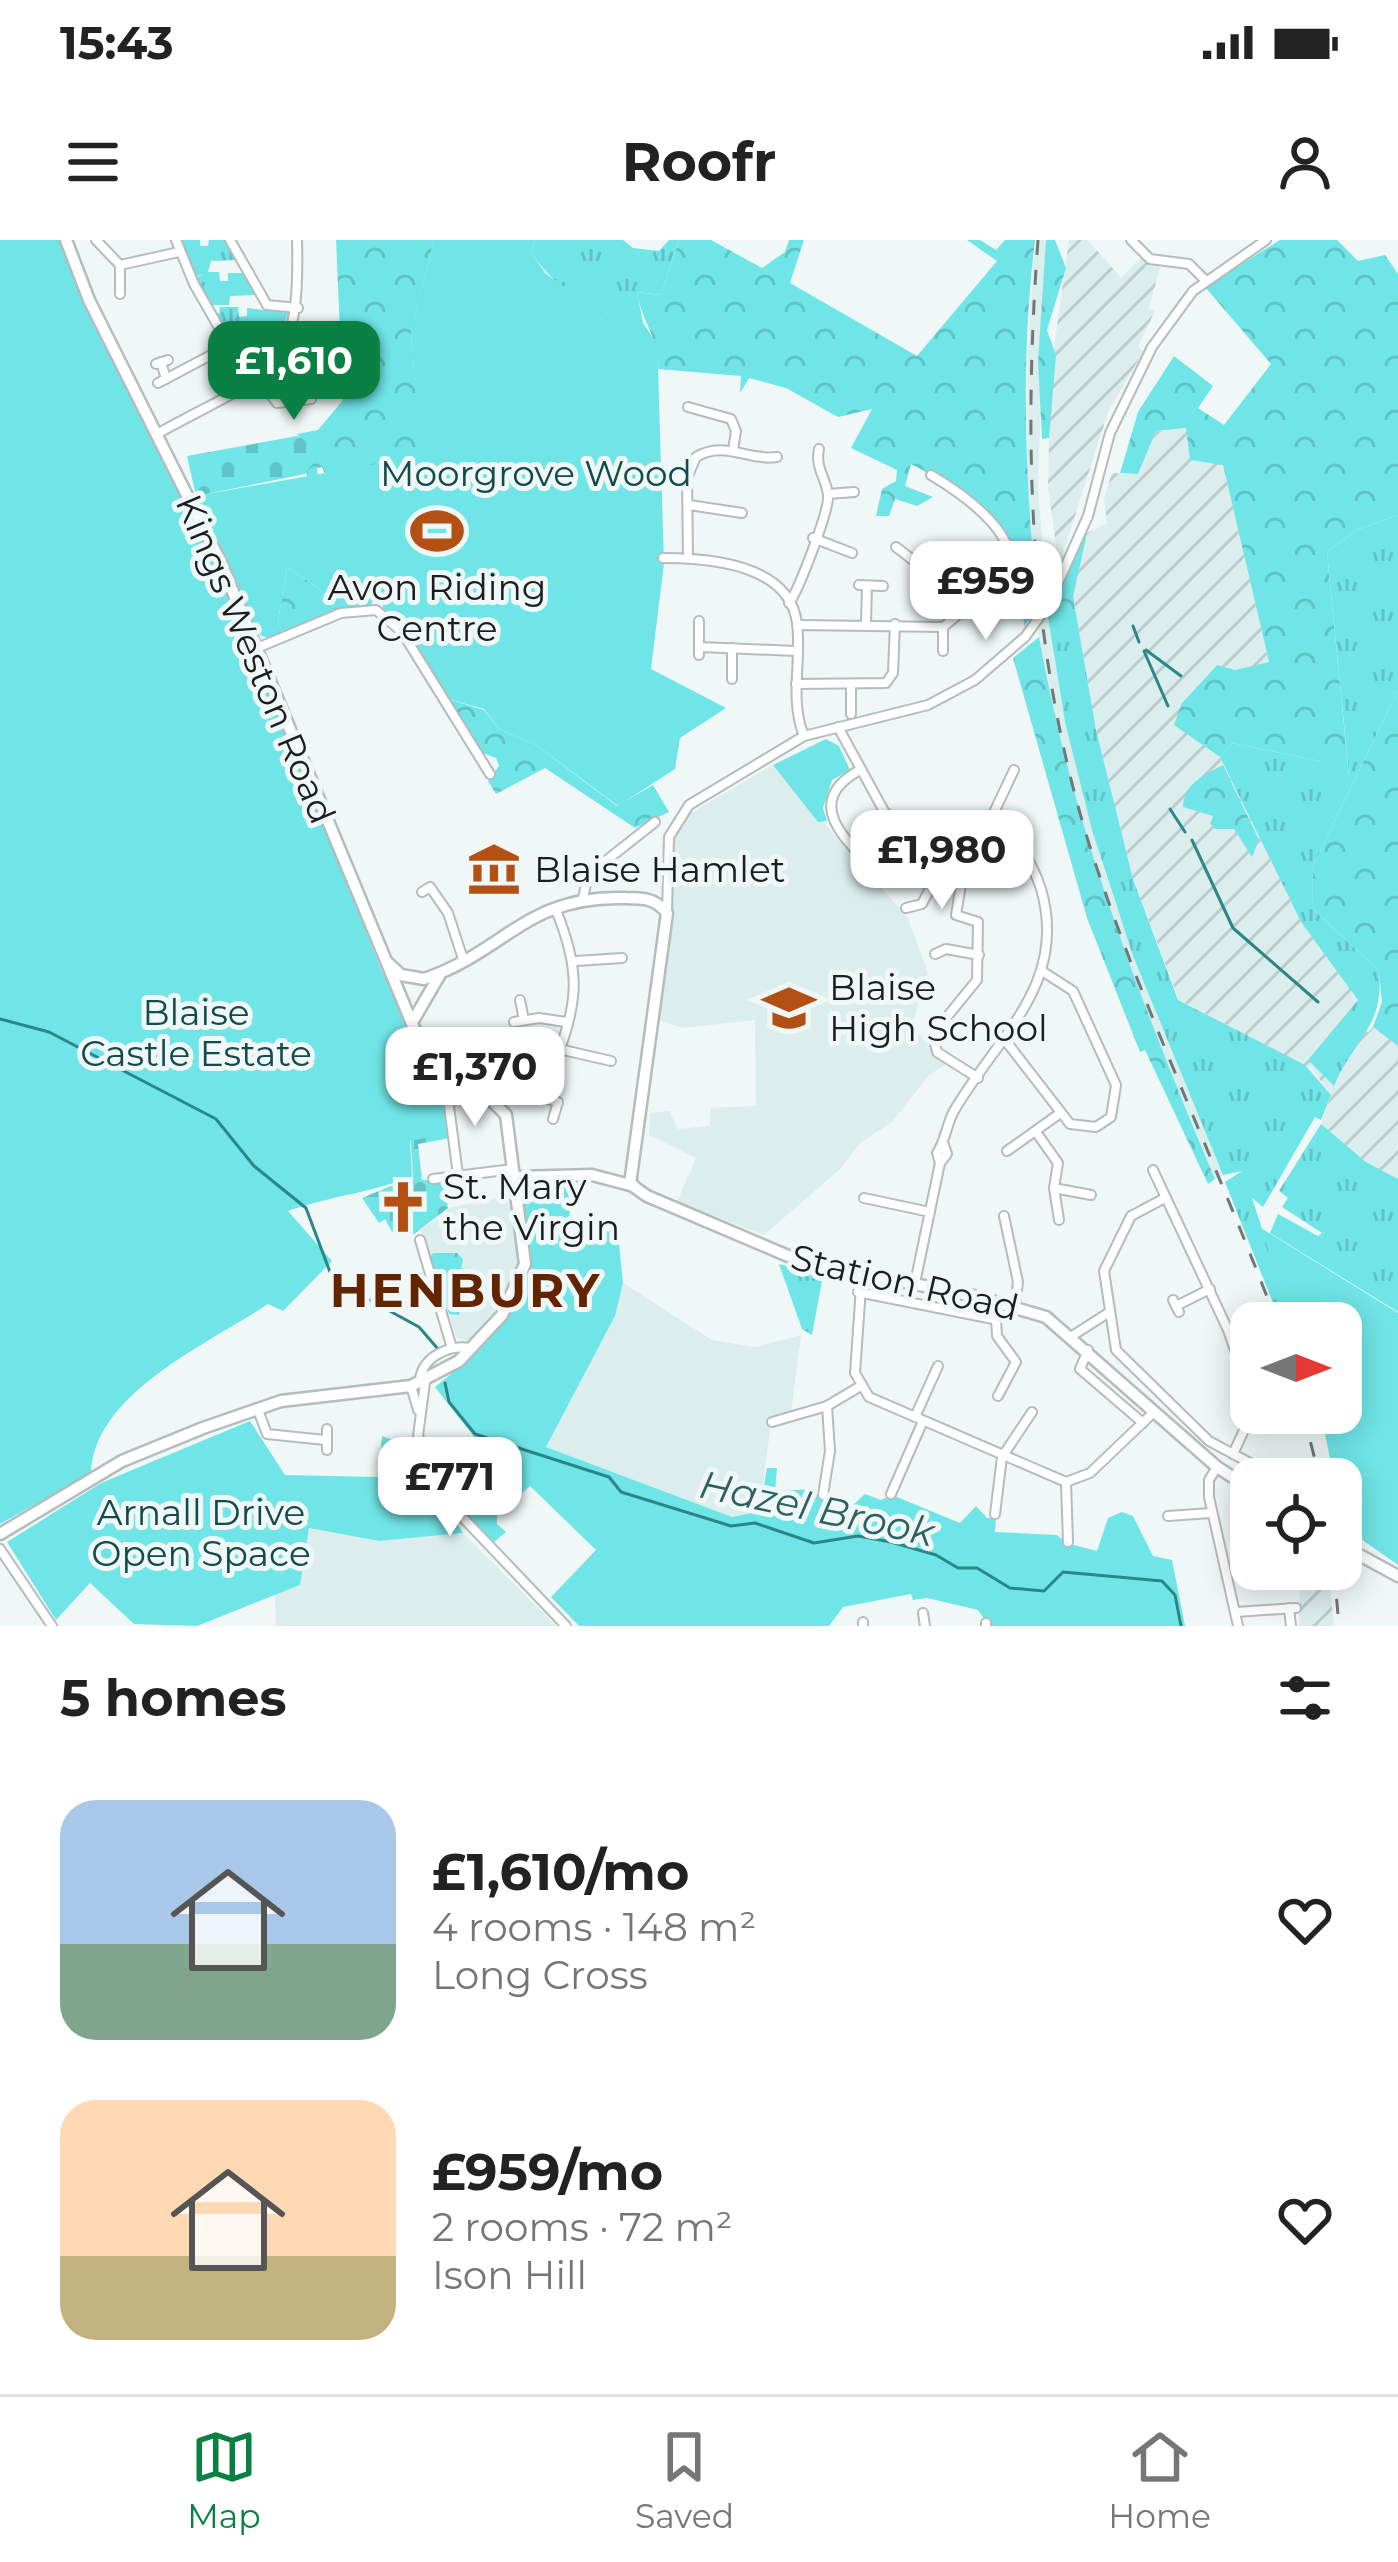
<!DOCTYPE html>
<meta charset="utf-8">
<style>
body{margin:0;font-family:Montserrat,sans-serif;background:#f6f6f6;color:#222;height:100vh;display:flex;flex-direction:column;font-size:45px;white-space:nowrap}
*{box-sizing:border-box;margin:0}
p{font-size:39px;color:#767676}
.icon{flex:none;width:66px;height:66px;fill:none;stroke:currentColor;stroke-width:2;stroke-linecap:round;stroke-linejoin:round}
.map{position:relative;height:1386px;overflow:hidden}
.side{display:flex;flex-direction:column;background:#fff;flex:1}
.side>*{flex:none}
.needle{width:78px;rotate:90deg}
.fabs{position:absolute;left:1230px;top:1062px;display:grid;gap:24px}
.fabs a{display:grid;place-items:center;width:132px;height:132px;border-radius:24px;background:#fff;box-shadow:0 6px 30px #0003;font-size:60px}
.price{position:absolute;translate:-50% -102px;padding:0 27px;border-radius:24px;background:#fff;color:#222;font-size:39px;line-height:78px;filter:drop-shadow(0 3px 6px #0008)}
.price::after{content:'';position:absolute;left:50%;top:72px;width:36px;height:27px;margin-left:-18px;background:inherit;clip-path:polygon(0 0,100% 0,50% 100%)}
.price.active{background:#0b8043;color:#fff}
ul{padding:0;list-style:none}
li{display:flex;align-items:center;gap:36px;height:300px;padding:0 60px}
li span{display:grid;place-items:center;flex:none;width:336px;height:240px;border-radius:36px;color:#555}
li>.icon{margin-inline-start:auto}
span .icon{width:144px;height:144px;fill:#fffc;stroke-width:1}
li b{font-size:51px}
h2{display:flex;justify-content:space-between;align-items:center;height:144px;padding:0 60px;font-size:51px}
.status{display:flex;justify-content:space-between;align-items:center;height:84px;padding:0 60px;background:#fff;direction:ltr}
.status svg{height:33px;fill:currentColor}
header{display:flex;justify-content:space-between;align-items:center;height:156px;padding:0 60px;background:#fff;font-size:54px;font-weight:700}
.dock{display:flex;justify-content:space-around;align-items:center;height:168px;border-top:3px solid #e0e0e0;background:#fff;font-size:33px;color:#767676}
.dock a{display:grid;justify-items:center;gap:6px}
.dock .active{color:#0b8043}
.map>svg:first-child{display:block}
.built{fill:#dceded}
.industrial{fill:url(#industrial-furrows)}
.grass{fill:url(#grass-tufts)}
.forest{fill:url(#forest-crowns)}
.cemetery{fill:url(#cemetery-stones)}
.green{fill:#70e5e7}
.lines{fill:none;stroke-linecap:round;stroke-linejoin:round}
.stream{stroke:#2a8688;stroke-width:3}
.minor-casing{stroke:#b4bcbc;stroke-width:12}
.major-casing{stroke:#b4bcbc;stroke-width:15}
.minor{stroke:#fff;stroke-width:8}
.major{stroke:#fff;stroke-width:10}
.rail{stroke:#717676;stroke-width:3;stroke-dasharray:15 15;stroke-linecap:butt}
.minor-bridge-casing{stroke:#b4bcbc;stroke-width:12;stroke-linecap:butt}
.minor-bridge{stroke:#fff;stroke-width:8}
.labels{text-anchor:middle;stroke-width:10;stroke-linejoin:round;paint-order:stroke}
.park-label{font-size:36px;fill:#134a4a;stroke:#eff7f7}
.poi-label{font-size:36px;fill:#1b1e1e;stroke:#eff7f7;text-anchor:start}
.street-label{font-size:36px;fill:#1b1e1e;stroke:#eff7f7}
.water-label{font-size:39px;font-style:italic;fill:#2d6061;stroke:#eff7f7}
.district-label{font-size:48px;font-weight:bold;letter-spacing:3px;fill:#632500;stroke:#eff7f7}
</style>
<div class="status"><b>15:43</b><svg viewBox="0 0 49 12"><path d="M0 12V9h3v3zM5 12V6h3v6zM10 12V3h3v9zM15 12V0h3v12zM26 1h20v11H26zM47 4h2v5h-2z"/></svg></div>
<header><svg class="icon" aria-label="menu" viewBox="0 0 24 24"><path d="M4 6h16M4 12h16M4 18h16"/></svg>Roofr<svg class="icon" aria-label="person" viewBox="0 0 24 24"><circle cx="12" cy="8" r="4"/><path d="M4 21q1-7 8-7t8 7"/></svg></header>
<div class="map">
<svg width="1398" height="1386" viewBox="0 0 1398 1386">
<defs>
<pattern id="industrial-furrows" width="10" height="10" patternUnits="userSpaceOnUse" patternTransform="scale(3)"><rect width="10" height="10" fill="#dceded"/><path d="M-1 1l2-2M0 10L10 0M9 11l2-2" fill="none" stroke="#bccbcb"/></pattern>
<pattern id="grass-tufts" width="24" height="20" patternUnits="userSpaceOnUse" patternTransform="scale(3)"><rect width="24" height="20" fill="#70e5e7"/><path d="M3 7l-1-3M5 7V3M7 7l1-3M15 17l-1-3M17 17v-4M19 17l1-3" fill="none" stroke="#60c4c6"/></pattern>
<pattern id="forest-crowns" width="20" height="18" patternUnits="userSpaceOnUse" patternTransform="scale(3)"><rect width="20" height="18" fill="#70e5e7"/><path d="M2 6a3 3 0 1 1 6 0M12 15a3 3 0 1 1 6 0" fill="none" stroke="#60c4c6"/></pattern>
<pattern id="cemetery-stones" width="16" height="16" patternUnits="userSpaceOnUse" patternTransform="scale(3)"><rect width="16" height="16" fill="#70e5e7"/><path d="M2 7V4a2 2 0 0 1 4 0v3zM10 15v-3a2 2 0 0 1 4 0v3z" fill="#60c4c6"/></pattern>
</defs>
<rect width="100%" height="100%" fill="#eff7f7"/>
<g class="built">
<polygon points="1035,0 1046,0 1038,248 1048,376 1065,482 1104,630 1133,716 1223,935 1215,939 1119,705 1056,490 1039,397 1027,262 1028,108"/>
<polygon points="773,525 908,678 928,733 912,785 945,825 929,835 892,882 860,903 840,929 764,995 677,962 696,918 649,895 650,873 669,871 678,889 710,886 711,868 756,866 755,780 683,788 658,780 676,588 689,574"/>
<polygon points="510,955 520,1006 515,1044 472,1102 457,1098 420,988 442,978 448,968"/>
<polygon points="623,1043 712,1100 755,1107 801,1095 791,1173 771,1181 760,1271 732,1277 699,1267 546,1207 615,1076"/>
<polygon points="309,1288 379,1301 463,1293 556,1386 276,1386 275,1355 300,1345"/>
</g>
<g class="industrial">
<polygon points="1069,0 1088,0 1121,38 1142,16 1161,24 1149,68 1155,71 1138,106 1143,112 1108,172 1059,326 1048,248 1049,202 1052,122"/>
<polygon points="1187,188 1223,225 1269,423 1235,430 1216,425 1182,463 1197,497 1220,517 1301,682 1359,760 1340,782 1368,792 1373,787 1398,806 1398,939 1366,922 1321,884 1331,855 1312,829 1179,760 1133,639 1096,490 1073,355 1087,293 1107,283 1104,258 1112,233 1138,234 1156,191"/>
<polygon points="1307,1329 1328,1329 1334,1386 1299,1386 1300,1336"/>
</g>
<g class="grass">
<polygon points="180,0 200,0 200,6 208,6 209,0 226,0 236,20 211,21 208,32 219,32 220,41 228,41 228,33 244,33 256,55 230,56 229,65 211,65 196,38 203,34 195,37"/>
<path d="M535,0H623L633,8L659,11L669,0H679L661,55L637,52L643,83L660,108L658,129C620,81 560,58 531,12Z"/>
<polygon points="212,67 219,74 220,67 238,67 239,77 247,76 247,68 288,73 277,105 258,125 255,116 261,114 253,112 262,111 264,103 266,114 270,91 244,91 244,100 231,100"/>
<path d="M1398,275V450L1313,626L1312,668L1379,731C1385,786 1354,799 1334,846L1308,820L1358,760L1301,682L1220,517L1232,503L1319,521L1349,535L1327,312L1357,290Z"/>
<polygon points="1087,293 1073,356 1096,490 1133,639 1178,760 1305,825 1331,855 1321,880 1315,877 1263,967 1252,958 1293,1083 1281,1083 1225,942 1242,931 1223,935 1133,716 1092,590 1065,482 1048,376"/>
<polygon points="1321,884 1366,922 1398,939 1398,1072 1270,993 1278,974 1318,996 1322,993 1282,967 1288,958 1279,951"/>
<polygon points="779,1024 823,1035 812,1095 802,1089"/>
</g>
<g class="forest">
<polygon points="336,0 434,0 411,92 421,216 326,236 322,227 317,228 318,236 307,238 303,202 297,194 318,190 343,160"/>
<path d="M679,0H711L762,28L785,12L789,0H804L790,43L917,116L997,21L967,0H980L996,10L1005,0H1035C1020,121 1025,247 1038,368L1024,386C1020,301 983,261 911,224L905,246L933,257L917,266L895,259L889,276H876L882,249L896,241L897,230L851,208L872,169L838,177L786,148L749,138L740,153L741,136L658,129C661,101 641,81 637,52L661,55Z"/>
<polygon points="1046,0 1055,0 1066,28 1047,90 1056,115 1049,198 1042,199 1038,122"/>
<polygon points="1280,0 1337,0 1358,21 1385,15 1398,34 1398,275 1357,290 1327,312 1349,536 1319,521 1232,503 1220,517 1174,485 1182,463 1217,425 1235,430 1269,422 1223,225 1190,220 1186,188 1156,191 1138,234 1120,233 1138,172 1174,116 1213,146 1198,168 1224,185 1271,124 1205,47"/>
<polygon points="1087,293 1073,356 1077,390 1053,407 1048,376"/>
<polygon points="287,327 317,347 339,371 283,394 278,381"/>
<path d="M1039,397C1073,587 1140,761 1215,939L1208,944L1145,810L1140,812L1087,678L1013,418Z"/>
<polygon points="1398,450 1398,806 1373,787 1382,762 1379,731 1312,668 1313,626"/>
<polygon points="448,459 484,470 499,489 536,505 617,566 653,545 669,572 635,588 545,528 496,554 488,541 499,526 496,518 480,512"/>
<path d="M1223,525L1259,600L1252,617L1234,589H1216L1210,584L1213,576L1183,567C1183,545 1203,535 1223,525Z"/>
<polygon points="433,1013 457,1013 463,1019 460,1037 468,1039 459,1075 449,1074 430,1018"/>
</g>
<g class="cemetery">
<polygon points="297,196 311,203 314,222 305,234 196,256 187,216"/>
<polygon points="438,885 450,898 418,904 422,940 443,941 448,968 410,997 392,992 385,979 379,983 362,958 413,937 410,891"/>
</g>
<g class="green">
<path d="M0,0H60L89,73L229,353L381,729L432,835L451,893L410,901L412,937C367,953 332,956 288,971L332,1021L283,1071L268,1064C208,1104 94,1153 91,1233L0,1284Z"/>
<polygon points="434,0 535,0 531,12 545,33 632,95 658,129 664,323 651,429 726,468 680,498 675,529 618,566 536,505 499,489 484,469 448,459 404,387 384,372 382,363 374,360 369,367 339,371 317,347 287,327 278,381 283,394 267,398 254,392 196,256 420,216 411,91"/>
<polygon points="826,499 839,506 850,530 832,540 823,568 827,581 818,582 773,525"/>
<path d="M573,938L568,992L589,998L591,987L618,994L623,1043L615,1076L546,1207L732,1277L760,1271L767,1228H777L775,1251L813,1249L819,1256L854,1264L865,1254L881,1260L892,1255L960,1283L976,1266L987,1278H996L995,1292L1057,1295L1066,1303L1097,1311L1108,1278L1122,1272L1133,1276L1153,1316L1172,1320L1185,1386H989L978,1370L927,1358L913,1360L911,1354L843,1367L829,1386H579L551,1357L596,1310L530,1246L497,1275V1284L506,1292L493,1303L454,1261L493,1221L435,1147C475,1116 524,1072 530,1018C533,993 521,967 519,942Z"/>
<polygon points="1261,988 1398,1073 1398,1325 1344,1287 1341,1239 1334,1239 1321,1173 1341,1173 1341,1083 1293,1083"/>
<polygon points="250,1181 285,1235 378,1237 382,1196 403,1204 401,1215 419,1225 463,1293 379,1301 309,1288 300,1345 197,1386 134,1384 90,1343 56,1380 7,1302 101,1243"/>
</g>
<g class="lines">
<g class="stream">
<polyline points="1133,386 1139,402"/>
<polyline points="1146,410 1181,436"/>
<polyline points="1144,411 1168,466"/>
<polyline points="1170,569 1185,592"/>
<polyline points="1192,600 1233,688 1318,762"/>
<polyline points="0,779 49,792 216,879 254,926 306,968 333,1040 419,1087 438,1109"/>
<polyline points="445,1143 449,1162 475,1194 609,1237 621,1252 731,1286 755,1283 814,1303 858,1296 891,1302 936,1315 958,1328 977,1328 1010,1348 1044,1351 1063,1332 1162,1341 1175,1355 1181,1386"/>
</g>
<g class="minor-casing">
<g id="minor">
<polyline points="96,0 120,25 120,54"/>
<polyline points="176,0 194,44 250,142"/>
<polyline points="230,0 267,65 298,68"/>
<polyline points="1131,0 1150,19 1189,24 1205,40"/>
<polyline points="120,25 179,12"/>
<polyline points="161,122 166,139"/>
<polyline points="156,124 168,120"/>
<polyline points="258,137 277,163 311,159 311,137"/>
<polyline points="158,143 228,106"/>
<polyline points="688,167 731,179 736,191 733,210"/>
<path d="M157,194C269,131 301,141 297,0"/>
<path d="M931,235C963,254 1029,299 1006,342L963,359"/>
<polyline points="828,254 854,252"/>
<polyline points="689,265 742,273"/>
<polyline points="813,298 852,313"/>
<polyline points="896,307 963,359"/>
<path d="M663,318C708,318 789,324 797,383C802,421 789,459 804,496"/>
<path d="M688,318L687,238L696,217C724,200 748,221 777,217"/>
<polyline points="859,345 883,346"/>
<path d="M789,363C798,352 830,269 828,255C826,237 815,229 819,209"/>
<polyline points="1048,365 1088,276 1110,193 1152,107 1193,51 1266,0"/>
<polyline points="866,383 867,346"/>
<polyline points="797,385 943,387 959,374 963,359"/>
<polyline points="699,407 796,411"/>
<polyline points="257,408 341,373 376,370 402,392 490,534"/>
<polyline points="943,411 943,387"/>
<polyline points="699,415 699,381"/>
<polyline points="732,439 732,408"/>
<polyline points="796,444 886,443 893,433 895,384"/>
<polyline points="851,474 851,446"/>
<path d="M838,487L885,573C917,590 957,566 992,586C1018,600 1032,621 1041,649C1069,744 996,798 954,871C946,885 946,900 937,913L940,923"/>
<path d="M858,531C804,562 843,599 876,630L939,631L961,644L956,675L978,682L977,740L933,794L937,812L978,838"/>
<polyline points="989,583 1014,530"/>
<polyline points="422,652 430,647 448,673 463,719"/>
<polyline points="583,658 588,635 655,582"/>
<polyline points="906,668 922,664 939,631"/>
<polyline points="667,671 669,597 689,565 804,496 928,465 975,440 1025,397"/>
<polyline points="935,714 946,709 979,715"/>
<polyline points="576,721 622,718"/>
<polyline points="520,760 524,780"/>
<polyline points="514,782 539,778 566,782"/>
<polyline points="1005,800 1070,884 1096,887 1111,877 1116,845 1073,751 1042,731"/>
<polyline points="559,809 611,821"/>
<polyline points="446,843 458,935"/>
<polyline points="533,854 558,862 553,879"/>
<path d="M544,857C570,776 590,750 555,668"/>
<polyline points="1036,892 1058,923 1054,948 1059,980"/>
<polyline points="1007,911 1059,874"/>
<polyline points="1153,930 1228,1090 1251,1156"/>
<polyline points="433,939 513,929"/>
<polyline points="1054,948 1091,955"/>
<polyline points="864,958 930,972"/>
<polyline points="1165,958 1131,976 1104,1031 1116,1110 1209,1201 1280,1239"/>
<polyline points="1004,976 1018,1042 1015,1065"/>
<polyline points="420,1000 452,1108"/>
<polyline points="862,1033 855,1133 869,1157 1066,1242 1090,1233 1154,1172"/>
<polyline points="915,1043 940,923 947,914 944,905"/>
<polyline points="858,1052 993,1079"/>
<polyline points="1173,1060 1179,1072"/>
<polyline points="995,1062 997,1096 1016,1122 998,1156"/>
<polyline points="1176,1066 1210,1049"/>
<polyline points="1072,1096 1108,1073"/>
<polyline points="1088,1110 1080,1129 1143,1183"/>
<path d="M420,1140C422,1117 450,1104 470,1108"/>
<polyline points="425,1142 418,1196 448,1262 566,1386"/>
<polyline points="411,1146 418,1170"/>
<polyline points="258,1170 267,1194 325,1200"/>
<polyline points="915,1177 938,1126"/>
<polyline points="772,1182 827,1166 859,1147"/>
<polyline points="327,1210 327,1189"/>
<polyline points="1233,1214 1252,1173"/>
<polyline points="1217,1227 1209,1240 1209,1257 1238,1386"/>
<polyline points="1066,1242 1068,1302"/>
<polyline points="891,1254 923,1181"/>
<polyline points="823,1255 830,1211 827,1166"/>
<polyline points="995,1274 1002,1217 1032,1172"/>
<polyline points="1168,1276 1211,1273"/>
<polyline points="0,1309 52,1386"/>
<polyline points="1289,1368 1291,1386"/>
<polyline points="1236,1372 1296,1368"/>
<polyline points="923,1373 925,1386"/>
<polyline points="863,1382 863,1386"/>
<polyline points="986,1383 986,1386"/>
</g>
</g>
<g class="major-casing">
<g id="major">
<path d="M388,723L401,735L424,739C505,712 526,655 625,658C643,658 655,658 667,673L630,944"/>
<polyline points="413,781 439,736"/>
<polyline points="516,937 592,935 634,946"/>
<polyline points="630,944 647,956 800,1021 974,1056 1046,1077 1217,1227 1251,1249"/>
<polyline points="0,1294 122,1221 203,1188 281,1161 411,1146 459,1121 502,1075 525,1024 506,875 490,859 446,843 413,786 221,323 89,60 66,0"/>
<polyline points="1341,1305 1398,1336"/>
</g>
</g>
<use href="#minor" class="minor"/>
<use href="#major" class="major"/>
<g class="rail">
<path d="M1038,0C1023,205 1028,409 1090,607C1142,769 1217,923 1277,1083"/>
<polyline points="1303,1173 1320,1239"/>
<polyline points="1334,1329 1339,1386"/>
</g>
<g class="minor-bridge-casing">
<polyline id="minor-bridge" points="1025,397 1048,365"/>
</g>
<use href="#minor-bridge" class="minor-bridge"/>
</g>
<defs>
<g id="stadium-bare" transform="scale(4.14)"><path d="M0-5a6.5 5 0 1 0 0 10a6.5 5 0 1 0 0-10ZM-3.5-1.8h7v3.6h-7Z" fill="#b35114" stroke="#eff7f7" stroke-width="2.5" paint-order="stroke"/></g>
<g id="museum-bare" transform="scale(4.14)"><path d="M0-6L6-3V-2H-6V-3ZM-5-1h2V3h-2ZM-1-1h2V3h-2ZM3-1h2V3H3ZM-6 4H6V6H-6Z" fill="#b35114" stroke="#eff7f7" stroke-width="2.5" paint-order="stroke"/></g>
<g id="school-bare" transform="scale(4.14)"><path d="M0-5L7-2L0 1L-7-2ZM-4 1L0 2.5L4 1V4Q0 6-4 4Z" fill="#b35114" stroke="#eff7f7" stroke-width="2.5" paint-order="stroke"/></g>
<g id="church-bare" transform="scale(4.14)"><path d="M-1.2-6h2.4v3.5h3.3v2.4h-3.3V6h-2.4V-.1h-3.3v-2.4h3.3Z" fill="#b35114" stroke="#eff7f7" stroke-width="2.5" paint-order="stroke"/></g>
</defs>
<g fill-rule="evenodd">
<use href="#stadium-bare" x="437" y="291"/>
<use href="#museum-bare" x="494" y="629"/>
<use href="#school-bare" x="789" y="768"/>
<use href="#church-bare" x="403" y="967"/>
</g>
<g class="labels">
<g class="park-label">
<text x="536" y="246">Moorgrove Wood</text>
<text x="196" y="785">Blaise<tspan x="196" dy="41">Castle Estate</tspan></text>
<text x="201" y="1285">Arnall Drive<tspan x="201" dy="41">Open Space</tspan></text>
</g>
<g class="poi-label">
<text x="437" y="360" text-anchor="middle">Avon Riding<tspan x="437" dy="41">Centre</tspan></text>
<text x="534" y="642">Blaise Hamlet</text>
<text x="829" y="760">Blaise<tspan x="829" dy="41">High School</tspan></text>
<text x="443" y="959">St. Mary<tspan x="443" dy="41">the Virgin</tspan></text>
</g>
<g class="street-label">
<text transform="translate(256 419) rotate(67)" y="13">Kings Weston Road</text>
<text transform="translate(905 1042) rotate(13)" y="13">Station Road</text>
</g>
<g class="water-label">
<text transform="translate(817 1268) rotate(12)" y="14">Hazel Brook</text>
</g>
<g class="district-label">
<text x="466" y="1067">HENBURY</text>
</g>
</g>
</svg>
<div class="fabs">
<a><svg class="needle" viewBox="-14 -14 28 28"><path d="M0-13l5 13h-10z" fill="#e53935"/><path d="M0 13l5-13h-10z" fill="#767676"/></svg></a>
<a><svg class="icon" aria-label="locate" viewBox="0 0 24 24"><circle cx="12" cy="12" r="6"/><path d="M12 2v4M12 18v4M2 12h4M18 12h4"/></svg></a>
</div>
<b class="price active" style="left:294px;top:183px">£1,610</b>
<b class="price" style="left:986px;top:403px">£959</b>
<b class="price" style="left:942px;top:672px">£1,980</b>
<b class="price" style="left:475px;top:889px">£1,370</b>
<b class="price" style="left:450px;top:1299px">£771</b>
</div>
<section class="side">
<h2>5 homes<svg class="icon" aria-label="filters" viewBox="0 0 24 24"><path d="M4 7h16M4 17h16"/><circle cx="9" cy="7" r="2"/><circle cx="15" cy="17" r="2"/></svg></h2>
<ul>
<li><span style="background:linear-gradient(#a9c7e8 60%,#7fa58c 0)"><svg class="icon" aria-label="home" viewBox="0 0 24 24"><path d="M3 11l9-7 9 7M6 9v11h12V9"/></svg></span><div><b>£1,610/mo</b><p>4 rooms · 148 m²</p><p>Long Cross</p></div><svg class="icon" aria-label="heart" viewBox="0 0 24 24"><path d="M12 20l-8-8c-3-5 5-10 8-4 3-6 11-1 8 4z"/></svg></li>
<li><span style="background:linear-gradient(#ffd9b3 65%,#c2b280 0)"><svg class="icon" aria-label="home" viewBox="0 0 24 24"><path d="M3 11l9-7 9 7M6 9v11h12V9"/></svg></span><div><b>£959/mo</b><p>2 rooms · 72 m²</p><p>Ison Hill</p></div><svg class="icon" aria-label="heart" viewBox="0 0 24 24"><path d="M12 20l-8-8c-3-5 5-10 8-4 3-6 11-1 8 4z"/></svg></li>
</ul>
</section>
<nav class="dock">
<a class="active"><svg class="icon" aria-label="map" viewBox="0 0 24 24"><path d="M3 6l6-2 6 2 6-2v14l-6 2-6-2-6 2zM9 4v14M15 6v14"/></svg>Map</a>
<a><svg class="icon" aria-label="saved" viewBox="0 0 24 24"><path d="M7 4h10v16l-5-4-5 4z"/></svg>Saved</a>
<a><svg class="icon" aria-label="home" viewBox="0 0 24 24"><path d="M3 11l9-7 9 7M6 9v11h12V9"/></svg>Home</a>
</nav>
